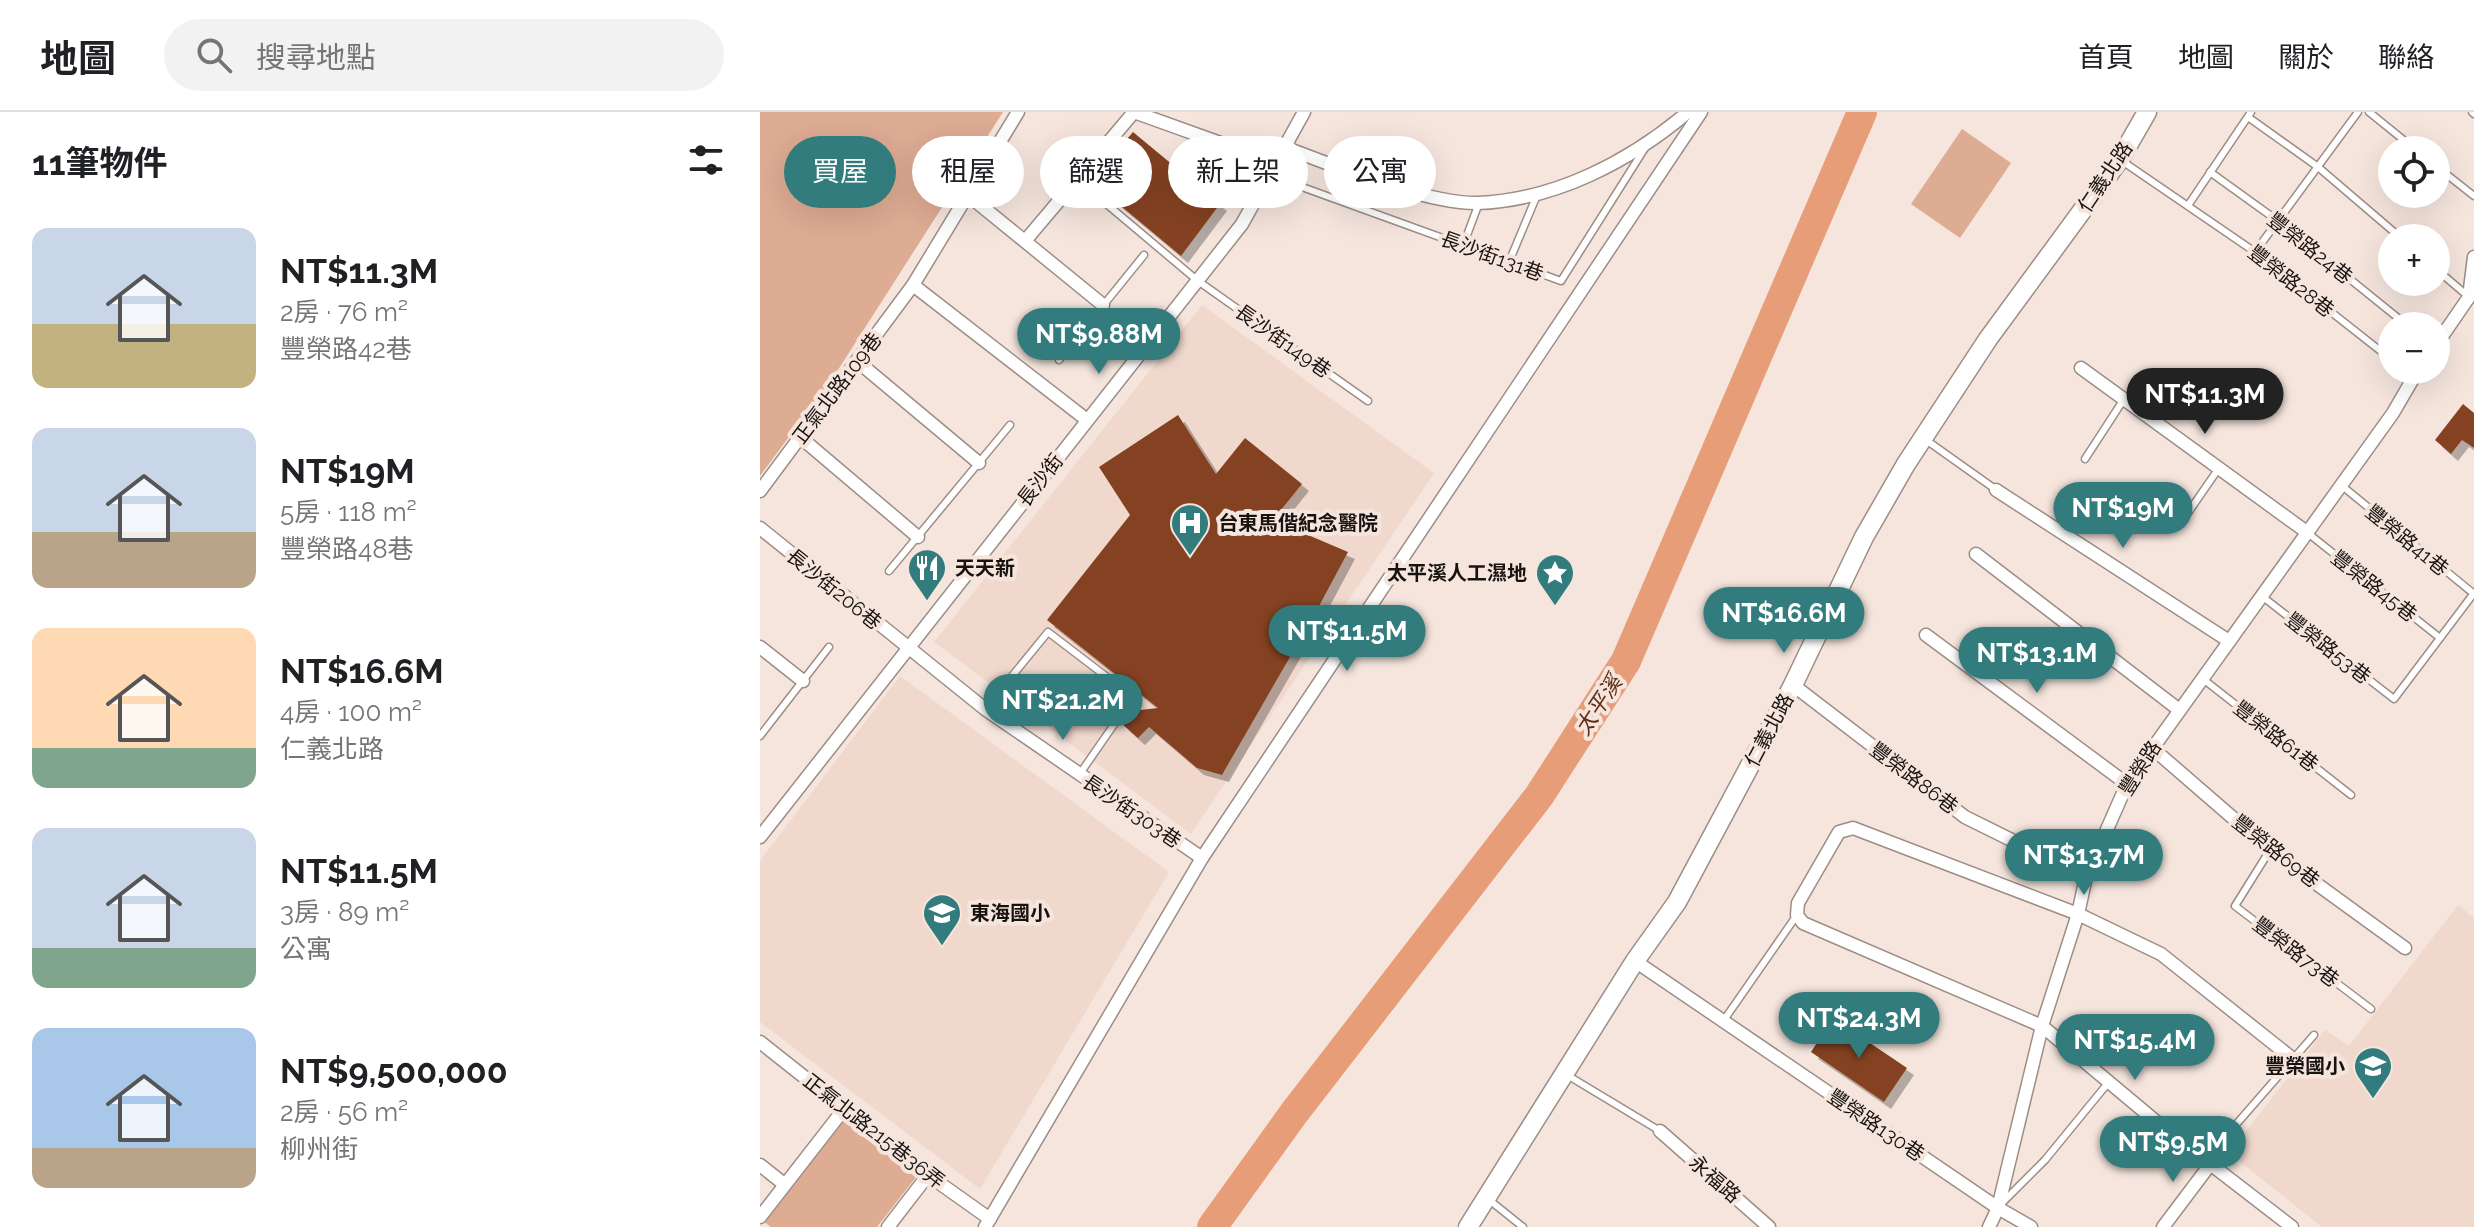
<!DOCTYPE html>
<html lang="zh-TW">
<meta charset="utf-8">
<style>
body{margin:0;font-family:Raleway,"Noto Sans TC",sans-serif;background:#f2f2f2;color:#202124;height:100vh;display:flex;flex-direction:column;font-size:30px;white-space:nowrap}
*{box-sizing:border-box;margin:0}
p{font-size:26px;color:#757577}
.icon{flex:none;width:44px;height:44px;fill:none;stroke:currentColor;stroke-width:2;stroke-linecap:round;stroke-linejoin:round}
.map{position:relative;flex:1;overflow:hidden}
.drawer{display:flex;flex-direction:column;background:#fff;width:760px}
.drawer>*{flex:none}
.guide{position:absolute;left:24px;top:24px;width:760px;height:72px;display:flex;gap:16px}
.buttons{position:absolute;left:1618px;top:24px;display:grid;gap:16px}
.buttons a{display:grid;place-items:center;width:72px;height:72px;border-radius:50%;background:#fff;box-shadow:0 8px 32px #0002;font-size:40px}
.price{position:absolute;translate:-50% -68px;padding:0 18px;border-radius:28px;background:#337c7d;color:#fff;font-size:26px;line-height:52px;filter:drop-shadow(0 2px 4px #0008)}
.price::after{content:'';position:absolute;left:50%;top:48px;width:24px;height:18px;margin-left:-12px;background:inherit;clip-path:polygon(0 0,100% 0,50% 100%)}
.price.selected{background:#222;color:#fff}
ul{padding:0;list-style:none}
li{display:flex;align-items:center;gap:24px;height:200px;padding:0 32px}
li span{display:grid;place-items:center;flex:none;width:224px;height:160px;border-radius:16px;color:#555}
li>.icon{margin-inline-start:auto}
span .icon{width:96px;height:96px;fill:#fffc;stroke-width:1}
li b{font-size:34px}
h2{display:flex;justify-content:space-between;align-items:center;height:96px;padding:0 32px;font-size:34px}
.pill{padding:0 28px;border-radius:36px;background:#fff;box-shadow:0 8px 32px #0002;font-size:28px;line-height:72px}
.pill.selected{background:#337c7d;color:#fff}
header{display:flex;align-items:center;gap:48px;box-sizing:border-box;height:112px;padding:0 40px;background:#fff;border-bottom:2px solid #e0e0e0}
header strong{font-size:38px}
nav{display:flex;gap:44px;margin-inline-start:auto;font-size:28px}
.search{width:560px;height:72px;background:#f2f2f2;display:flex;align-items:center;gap:20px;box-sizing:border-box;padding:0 28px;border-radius:44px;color:#757577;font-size:30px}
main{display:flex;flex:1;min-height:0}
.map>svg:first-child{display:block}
.built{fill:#f0d8cd}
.green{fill:#deab93}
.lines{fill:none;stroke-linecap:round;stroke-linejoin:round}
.river{stroke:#e89d79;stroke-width:30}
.building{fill:#854320;filter:url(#shadow)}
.lane-casing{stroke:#9c8d86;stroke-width:9}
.street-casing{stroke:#9c8d86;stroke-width:15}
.secondary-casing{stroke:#9c8d86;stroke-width:21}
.lane{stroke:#fff;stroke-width:6}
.street{stroke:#fff;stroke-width:12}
.secondary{stroke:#fff;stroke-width:18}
.labels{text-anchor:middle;stroke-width:8;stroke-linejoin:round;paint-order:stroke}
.street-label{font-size:20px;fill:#181310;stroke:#f5e5dd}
.poi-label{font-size:20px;font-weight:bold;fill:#181310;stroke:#f5e5dd;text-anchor:start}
.water-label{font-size:22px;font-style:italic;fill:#5e2e15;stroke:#f5e5dd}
</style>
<header>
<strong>地圖</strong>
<div class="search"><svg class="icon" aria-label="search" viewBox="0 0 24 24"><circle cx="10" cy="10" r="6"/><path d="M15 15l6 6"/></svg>搜尋地點</div>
<nav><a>首頁</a><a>地圖</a><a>關於</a><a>聯絡</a></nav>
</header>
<main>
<section class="drawer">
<h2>11筆物件<svg class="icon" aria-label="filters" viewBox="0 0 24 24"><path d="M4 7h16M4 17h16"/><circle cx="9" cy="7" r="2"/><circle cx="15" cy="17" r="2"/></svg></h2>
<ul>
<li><span style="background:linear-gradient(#c9d6e8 60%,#c2b280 0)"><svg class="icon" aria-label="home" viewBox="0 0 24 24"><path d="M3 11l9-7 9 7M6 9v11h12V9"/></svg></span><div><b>NT$11.3M</b><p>2房 · 76 m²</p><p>豐榮路42巷</p></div></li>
<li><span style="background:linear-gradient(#c9d6e8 65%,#b9a48a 0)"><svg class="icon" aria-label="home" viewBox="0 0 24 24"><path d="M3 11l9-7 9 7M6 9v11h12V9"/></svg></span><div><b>NT$19M</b><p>5房 · 118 m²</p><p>豐榮路48巷</p></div></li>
<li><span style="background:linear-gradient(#ffd9b3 75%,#7fa58c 0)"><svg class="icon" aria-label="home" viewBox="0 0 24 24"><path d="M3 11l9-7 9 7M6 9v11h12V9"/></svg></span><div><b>NT$16.6M</b><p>4房 · 100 m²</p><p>仁義北路</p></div></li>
<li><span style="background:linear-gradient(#c9d6e8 75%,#7fa58c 0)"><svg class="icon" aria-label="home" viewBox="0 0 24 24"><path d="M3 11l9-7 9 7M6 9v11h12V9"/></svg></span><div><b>NT$11.5M</b><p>3房 · 89 m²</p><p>公寓</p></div></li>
<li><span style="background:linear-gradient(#a9c7e8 75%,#b9a48a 0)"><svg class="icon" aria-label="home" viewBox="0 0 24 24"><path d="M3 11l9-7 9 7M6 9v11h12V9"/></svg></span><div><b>NT$9,500,000</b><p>2房 · 56 m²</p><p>柳州街</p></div></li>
</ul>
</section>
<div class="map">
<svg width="1714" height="1115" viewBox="0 0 1714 1115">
<defs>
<filter id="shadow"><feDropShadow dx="7" dy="7" stdDeviation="0" flood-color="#0004"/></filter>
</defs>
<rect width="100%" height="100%" fill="#f5e5dd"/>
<g class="built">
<polygon points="442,193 674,361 431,722 174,530"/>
<polygon points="140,564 409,760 220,1077 0,910 0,749"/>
<polygon points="1698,793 1714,806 1714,1115 1562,1115 1469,1041 1565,918 1589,934"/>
</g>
<g class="green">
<polygon points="0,0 243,0 76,261 0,364"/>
<polygon points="1202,17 1251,51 1200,126 1151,92"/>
<polygon points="82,1008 156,1065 117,1115 11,1115 3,1109"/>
</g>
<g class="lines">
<polyline class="river" points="452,1115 534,1001 779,684 866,549 1102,0"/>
</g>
<g class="building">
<polygon points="373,20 460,92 421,144 331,69"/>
<polygon points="1703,292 1714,301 1714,336 1702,328 1691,342 1675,328"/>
<polygon points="418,303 456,362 485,326 542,372 513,408 588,440 550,511 518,513 534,538 462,663 437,656 389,615 378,626 362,612 371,599 398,596 287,508 370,403 339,355"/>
<polygon points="1073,906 1147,956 1124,990 1051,940"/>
</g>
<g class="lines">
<g class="lane-casing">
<g id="lane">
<polyline points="1609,0 1656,38"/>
<polyline points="1712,0 1714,2"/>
<polyline points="1488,5 1558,55 1641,126"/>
<polyline points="1362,49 1495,140 1632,248"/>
<polyline points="1676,54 1714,84"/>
<polyline points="1450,60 1518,109 1648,214"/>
<polyline points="509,63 801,169 885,36"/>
<polyline points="318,68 438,169 608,289"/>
<polyline points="1429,92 1491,0"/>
<polyline points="703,134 719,91"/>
<polyline points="1495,140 1598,0"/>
<polyline points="749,150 777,83"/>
<polyline points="1676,157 1709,185"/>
<polyline points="299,248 384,143"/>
<polyline points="1166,328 1235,377"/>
<polyline points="1325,347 1364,287"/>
<polyline points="1581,373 1714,482"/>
<polyline points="1421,411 1459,356"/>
<polyline points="1549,422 1680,526"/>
<polyline points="129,459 250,313"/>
<polyline points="1503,485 1634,587 1714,481"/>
<polyline points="1443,567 1591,683"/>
<polyline points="226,596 288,520 373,585 319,663"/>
<polyline points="0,624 69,535"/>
<polyline points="1510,738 1475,794 1611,897"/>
<polyline points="964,908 1037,803"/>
<polyline points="807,963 900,1019"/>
<polyline points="1446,1047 1554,923"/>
<polyline points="728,1087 763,1115"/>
<polyline points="1243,1090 1285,1048 1348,971"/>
</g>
</g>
<g class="street-casing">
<g id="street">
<polyline points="374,0 516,51"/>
<path d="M524,35C575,54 666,92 718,91C796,88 870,49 928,0"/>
<polyline points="208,83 343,193"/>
<polyline points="265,129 374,0"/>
<polyline points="153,173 327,308"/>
<polyline points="1676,233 1709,185 1714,145"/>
<polyline points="97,249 219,351"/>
<polyline points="1321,256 1548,421"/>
<polyline points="40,325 158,425"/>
<polyline points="1236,378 1469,529"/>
<polyline points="0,379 153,173 258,0"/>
<polyline points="0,416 225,597 442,746"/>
<polyline points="1216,442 1418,597"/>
<polyline points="1166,523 1367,672"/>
<polyline points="0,535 43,569"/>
<polyline points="1033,573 1205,705 1326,765"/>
<polyline points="1391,635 1510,738 1645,836"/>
<polyline points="0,725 482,112 544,0"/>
<polyline points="875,849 1238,1096 1271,1115"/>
<polyline points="0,930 168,1063 230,1107"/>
<polyline points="900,1019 1009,1115"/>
<polyline points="0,1053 24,1072"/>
<polyline points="0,1105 84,997"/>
<polyline points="128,1115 168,1063"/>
<polyline points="225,1115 442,746 941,0"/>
<polyline points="1229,1115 1238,1096 1282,914 1318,802 1326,765 1367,672 1633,301 1658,258"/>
<polyline points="1403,1115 1452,1050"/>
<polyline points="1532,1115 1405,1017 1282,914 1043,811 1037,803 1038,791 1079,720 1093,716 1318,802 1401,842 1533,947"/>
</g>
</g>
<g class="secondary-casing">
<polyline id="secondary" points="708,1115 875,849 917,790 1033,573 1104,425 1146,352 1228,227 1360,47 1387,0"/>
</g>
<use href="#lane" class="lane"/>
<use href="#street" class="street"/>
<use href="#secondary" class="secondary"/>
</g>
<defs>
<g id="hospital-pin" transform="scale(2)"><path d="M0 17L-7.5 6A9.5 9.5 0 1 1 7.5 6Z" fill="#337c7d" stroke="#f5e5dd"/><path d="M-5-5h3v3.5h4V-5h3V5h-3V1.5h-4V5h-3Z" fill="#fff"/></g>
<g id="restaurant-pin" transform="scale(2)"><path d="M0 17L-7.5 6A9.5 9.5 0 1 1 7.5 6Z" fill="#337c7d" stroke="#f5e5dd"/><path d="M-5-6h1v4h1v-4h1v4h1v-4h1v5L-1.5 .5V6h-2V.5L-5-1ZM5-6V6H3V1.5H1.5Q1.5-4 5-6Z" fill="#fff"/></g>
<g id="sight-pin" transform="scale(2)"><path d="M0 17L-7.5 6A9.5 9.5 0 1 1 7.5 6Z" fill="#337c7d" stroke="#f5e5dd"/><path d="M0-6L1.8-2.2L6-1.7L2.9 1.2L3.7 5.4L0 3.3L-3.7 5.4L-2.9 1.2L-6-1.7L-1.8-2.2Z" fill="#fff"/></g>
<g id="school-pin" transform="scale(2)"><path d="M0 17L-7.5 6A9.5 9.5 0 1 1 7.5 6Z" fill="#337c7d" stroke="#f5e5dd"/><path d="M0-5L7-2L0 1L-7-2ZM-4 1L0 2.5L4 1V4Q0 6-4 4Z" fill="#fff"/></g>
</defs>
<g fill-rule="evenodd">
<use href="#hospital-pin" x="430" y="411"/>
<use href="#restaurant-pin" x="167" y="456"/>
<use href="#sight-pin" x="795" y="461"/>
<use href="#school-pin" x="182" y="801"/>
<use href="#school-pin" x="1613" y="954"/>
</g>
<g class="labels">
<g class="street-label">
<text transform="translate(1345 65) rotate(-56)" y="7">仁義北路</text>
<text transform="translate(1550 136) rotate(38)" y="7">豐榮路24巷</text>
<text transform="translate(732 144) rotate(20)" y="7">長沙街131巷</text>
<text transform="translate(1531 169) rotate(38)" y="7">豐榮路28巷</text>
<text transform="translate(523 229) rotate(35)" y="7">長沙街149巷</text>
<text transform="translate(77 276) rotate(-53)" y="7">正氣北路109巷</text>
<text transform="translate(280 368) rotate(-52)" y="7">長沙街</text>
<text transform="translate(1647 428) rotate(39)" y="7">豐榮路41巷</text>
<text transform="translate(1614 474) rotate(38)" y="7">豐榮路45巷</text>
<text transform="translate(74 477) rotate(39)" y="7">長沙街206巷</text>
<text transform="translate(1568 536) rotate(38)" y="7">豐榮路53巷</text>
<text transform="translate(1009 618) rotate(-62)" y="7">仁義北路</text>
<text transform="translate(1516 624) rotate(38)" y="7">豐榮路61巷</text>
<text transform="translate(1380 656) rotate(-58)" y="7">豐榮路</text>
<text transform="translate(1154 666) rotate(37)" y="7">豐榮路86巷</text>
<text transform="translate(372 699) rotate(34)" y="7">長沙街303巷</text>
<text transform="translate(1516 739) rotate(38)" y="7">豐榮路69巷</text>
<text transform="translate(1536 840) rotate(37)" y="7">豐榮路73巷</text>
<text transform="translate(1116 1013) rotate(34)" y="7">豐榮路130巷</text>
<text transform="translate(114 1019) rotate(38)" y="7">正氣北路215巷36弄</text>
<text transform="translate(955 1067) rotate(41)" y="7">永福路</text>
</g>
<g class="poi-label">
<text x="458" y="418">台東馬偕紀念醫院</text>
<text x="195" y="463">天天新</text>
<text x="767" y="468" text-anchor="end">太平溪人工濕地</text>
<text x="210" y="808">東海國小</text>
<text x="1585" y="961" text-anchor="end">豐榮國小</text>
</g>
<g class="water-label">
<text transform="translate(838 593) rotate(-57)" y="8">太平溪</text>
</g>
</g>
</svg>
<div class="buttons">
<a><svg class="icon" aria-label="locate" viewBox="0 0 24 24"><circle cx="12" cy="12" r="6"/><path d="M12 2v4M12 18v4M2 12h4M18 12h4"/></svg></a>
<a>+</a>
<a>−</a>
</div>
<b class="price" style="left:339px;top:264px">NT$9.88M</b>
<b class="price selected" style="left:1445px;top:324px">NT$11.3M</b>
<b class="price" style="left:1363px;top:438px">NT$19M</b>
<b class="price" style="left:1024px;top:543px">NT$16.6M</b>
<b class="price" style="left:587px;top:561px">NT$11.5M</b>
<b class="price" style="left:1277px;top:583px">NT$13.1M</b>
<b class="price" style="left:303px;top:630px">NT$21.2M</b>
<b class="price" style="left:1324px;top:785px">NT$13.7M</b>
<b class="price" style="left:1099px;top:948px">NT$24.3M</b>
<b class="price" style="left:1375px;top:970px">NT$15.4M</b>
<b class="price" style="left:1413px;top:1072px">NT$9.5M</b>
<div class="guide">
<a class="pill selected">買屋</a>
<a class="pill">租屋</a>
<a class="pill">篩選</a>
<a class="pill">新上架</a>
<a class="pill">公寓</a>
</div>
</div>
</main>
